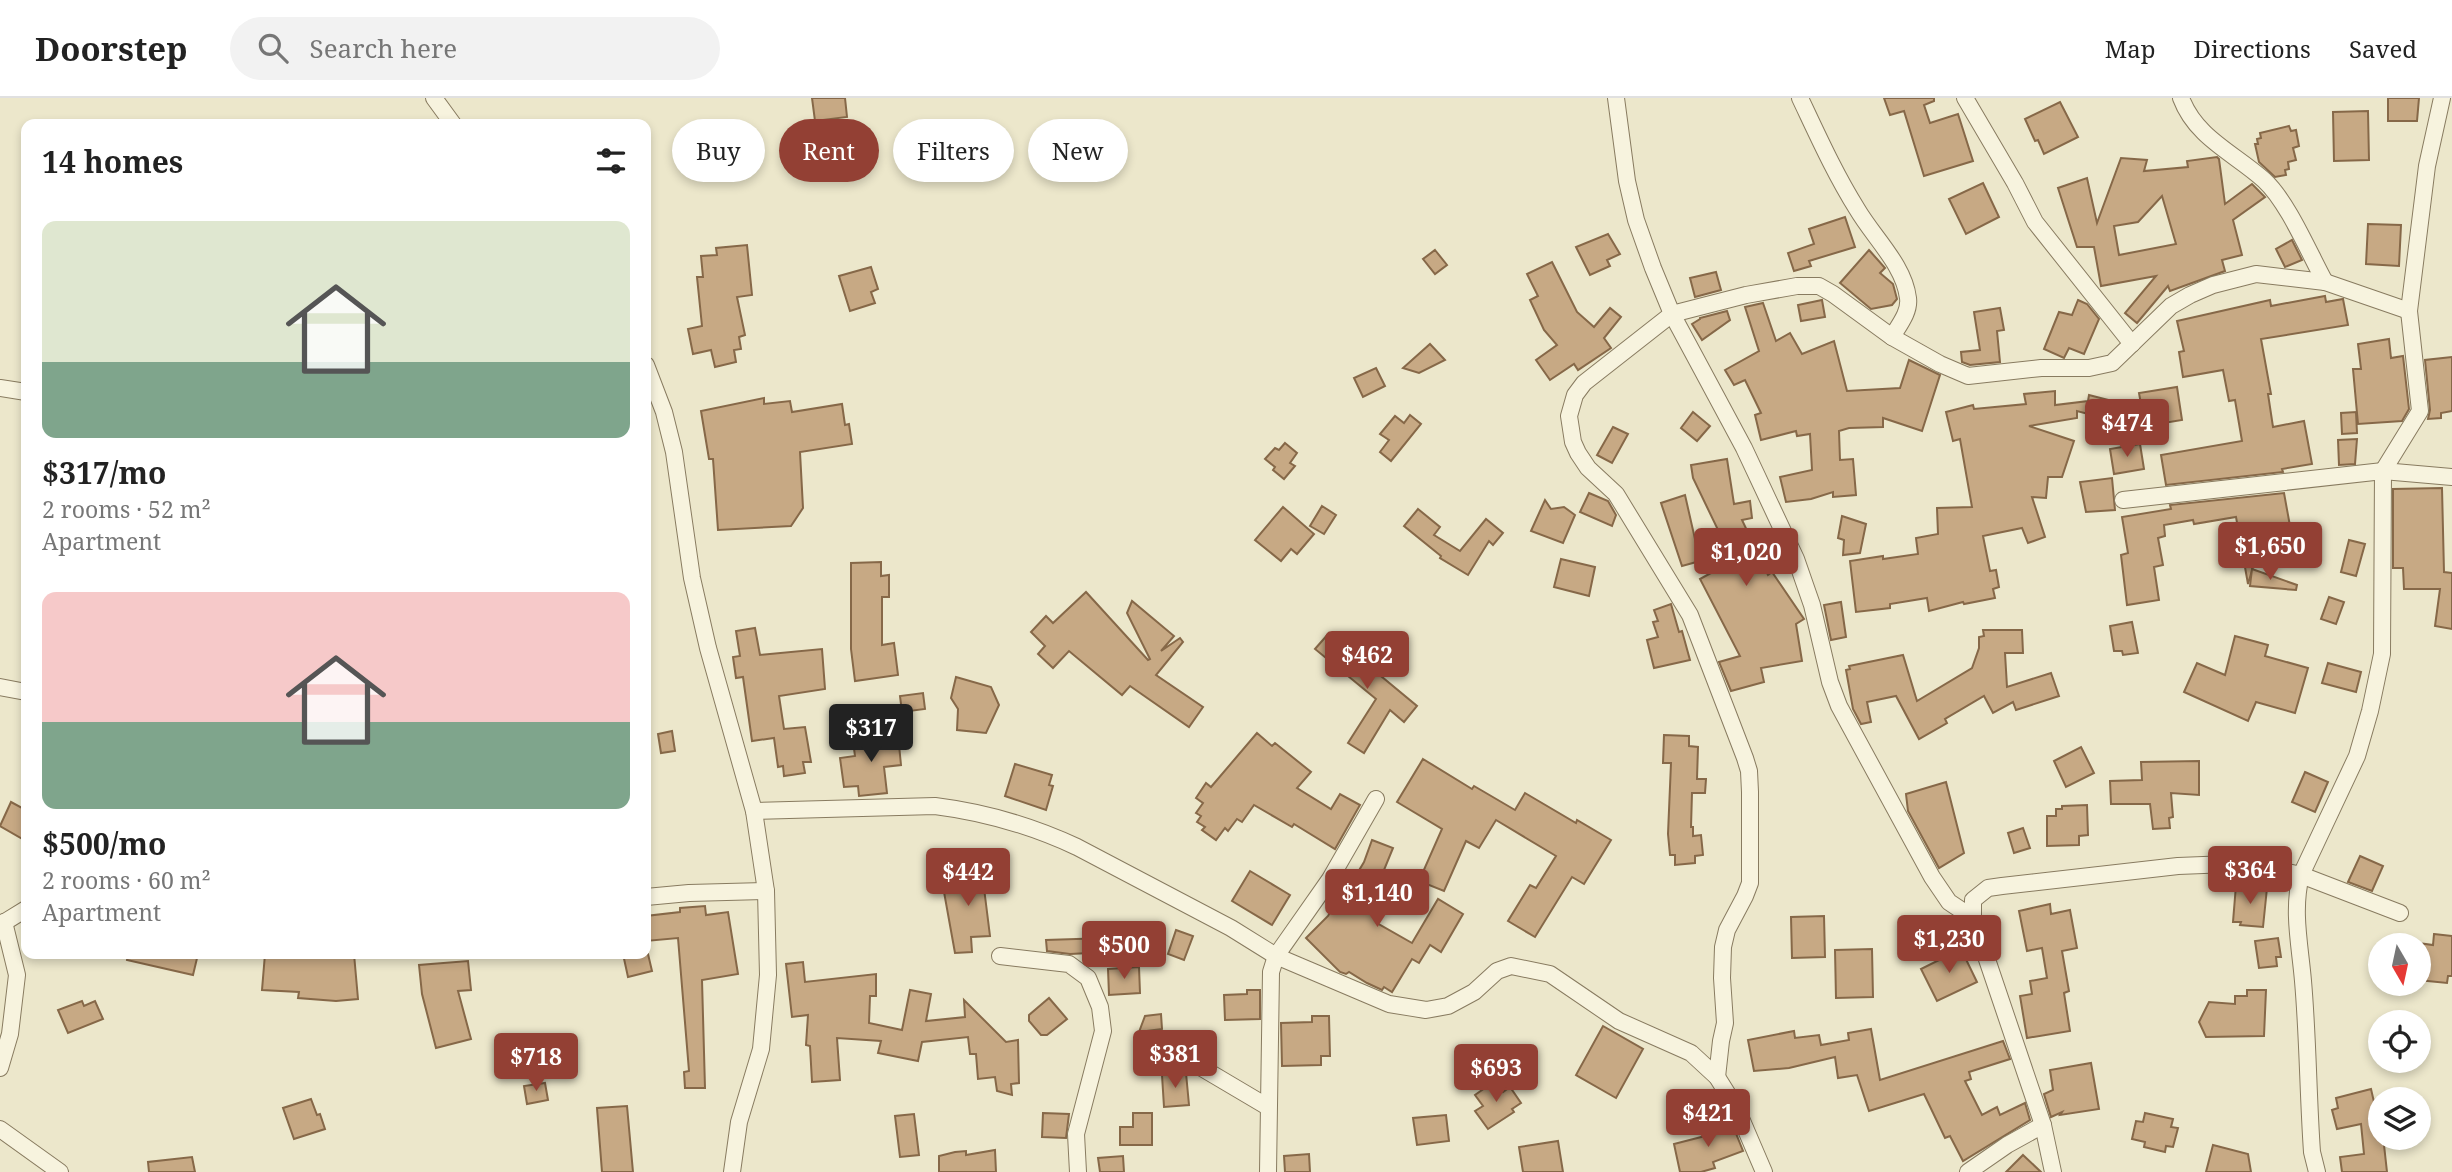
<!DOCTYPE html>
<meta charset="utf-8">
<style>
body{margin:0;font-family:"Noto Serif",serif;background:#f2f2f2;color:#222;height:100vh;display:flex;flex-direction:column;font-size:26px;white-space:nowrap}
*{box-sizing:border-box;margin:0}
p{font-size:23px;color:#767676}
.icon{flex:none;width:38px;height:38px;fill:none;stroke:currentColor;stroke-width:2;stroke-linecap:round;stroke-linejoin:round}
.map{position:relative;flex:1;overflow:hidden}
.side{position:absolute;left:21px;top:21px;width:630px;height:840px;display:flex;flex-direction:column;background:#fff;border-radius:14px;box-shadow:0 4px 10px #0003}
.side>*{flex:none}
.top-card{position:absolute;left:672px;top:21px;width:665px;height:63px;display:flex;gap:14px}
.needle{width:46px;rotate:171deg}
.buttons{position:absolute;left:2368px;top:835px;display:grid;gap:14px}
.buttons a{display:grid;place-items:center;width:63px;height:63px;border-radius:50%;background:#fff;box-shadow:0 4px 10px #0003;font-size:35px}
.price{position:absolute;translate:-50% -60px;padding:0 16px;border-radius:7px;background:#934034;color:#fff;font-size:23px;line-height:46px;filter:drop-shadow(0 2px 4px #0008)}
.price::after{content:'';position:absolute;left:50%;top:42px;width:21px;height:16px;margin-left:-10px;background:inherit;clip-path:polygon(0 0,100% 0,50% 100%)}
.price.selected{background:#222;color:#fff}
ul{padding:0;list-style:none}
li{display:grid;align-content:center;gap:14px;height:371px;padding:0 21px}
li span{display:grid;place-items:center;height:217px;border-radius:14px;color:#555}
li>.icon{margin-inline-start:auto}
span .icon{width:126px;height:126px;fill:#fffc;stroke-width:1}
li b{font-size:30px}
h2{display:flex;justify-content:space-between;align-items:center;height:84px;padding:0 21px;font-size:30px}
.pill{padding:0 24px;border-radius:32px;background:#fff;box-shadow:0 4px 10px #0003;font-size:24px;line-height:63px}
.pill.selected{background:#934034;color:#fff}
header{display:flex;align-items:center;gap:42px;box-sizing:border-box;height:98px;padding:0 35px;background:#fff;border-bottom:2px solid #e0e0e0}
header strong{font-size:33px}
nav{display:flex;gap:38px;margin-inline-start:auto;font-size:24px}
.search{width:490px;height:63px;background:#f2f2f2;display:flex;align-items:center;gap:18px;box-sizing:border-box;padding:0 24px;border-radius:38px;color:#767676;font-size:26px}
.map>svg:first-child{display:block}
.building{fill:#c7a984;stroke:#866848;stroke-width:2;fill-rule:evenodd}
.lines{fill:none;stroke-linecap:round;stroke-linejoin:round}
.street-casing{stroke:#887b60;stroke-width:18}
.street{stroke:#f7f3de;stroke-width:16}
</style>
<header>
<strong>Doorstep</strong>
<div class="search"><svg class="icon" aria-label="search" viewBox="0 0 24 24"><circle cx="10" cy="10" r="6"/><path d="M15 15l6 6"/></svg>Search here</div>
<nav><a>Map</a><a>Directions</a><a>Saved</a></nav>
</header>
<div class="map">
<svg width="2452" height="1074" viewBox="0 0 2452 1074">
<rect width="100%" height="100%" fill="#ece7cb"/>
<g class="building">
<polygon points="812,0 845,0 847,19 815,23"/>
<polygon points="1884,0 1934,0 1934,3 1924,7 1930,25 1958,16 1973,63 1924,78 1904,13 1890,17"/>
<polygon points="2388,0 2419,0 2417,23 2388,23"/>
<polygon points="2060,4 2078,39 2044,56 2038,42 2035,43 2025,21"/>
<polygon points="2368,13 2369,62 2334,63 2333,14"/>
<polygon points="2289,28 2291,33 2296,32 2299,48 2293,50 2296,62 2288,64 2289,71 2285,72 2286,77 2275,79 2259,64 2255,46 2258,46 2257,41 2261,40 2260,35"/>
<polygon points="842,50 846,78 810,82 806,54"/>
<path d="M2217,59L2219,61L2225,106L2252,86L2265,99L2233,122L2242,157L2222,162L2225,173L2170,193L2168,188L2137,225L2125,215L2156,178L2101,188L2094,149H2077L2058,90L2087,80L2097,125L2121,60L2147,62L2144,73L2188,69L2187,63ZM2162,98L2176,146L2119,157L2114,128L2138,124Z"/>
<polygon points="1983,85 1999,119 1966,136 1949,101"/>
<polygon points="1845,119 1855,149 1809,163 1811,168 1794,173 1788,155 1814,146 1809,131"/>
<polygon points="2368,126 2401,127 2399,168 2366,166"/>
<polygon points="1608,136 1620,156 1607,162 1610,168 1590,177 1576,149"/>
<polygon points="2292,142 2302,162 2285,169 2276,151"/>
<polygon points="747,147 752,197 737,199 745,237 739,239 741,251 734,252 736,264 715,269 711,252 693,256 688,231 702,228 697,179 703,179 701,158 717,157 716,150"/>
<polygon points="1435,152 1447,167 1435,176 1423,161"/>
<polygon points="1869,152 1885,170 1880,175 1893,186 1897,201 1892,207 1871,211 1840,185"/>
<polygon points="1552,164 1577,214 1594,229 1610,210 1621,219 1604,240 1611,250 1578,272 1574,266 1550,282 1536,262 1557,247 1544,232 1530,202 1538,198 1527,176"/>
<polygon points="871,169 878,191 871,194 875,205 850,213 839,178"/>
<polygon points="1716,174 1721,192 1695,199 1690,180"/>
<polygon points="2325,198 2326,204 2343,201 2348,227 2261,241 2271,296 2268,296 2273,329 2304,323 2312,366 2282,371 2283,374 2166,387 2161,357 2242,343 2235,302 2229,303 2223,272 2183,279 2179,254 2184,253 2177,223 2270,202 2271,208"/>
<polygon points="1822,202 1825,219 1801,223 1798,207"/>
<polygon points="2078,202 2087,206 2099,221 2084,256 2069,250 2064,260 2044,251 2059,214 2072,217"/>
<polygon points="1763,205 1776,243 1790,235 1802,256 1834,243 1847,293 1900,290 1909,262 1940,277 1922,333 1883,320 1883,329 1849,330 1839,333 1840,362 1853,361 1856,397 1833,399 1833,394 1811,401 1786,404 1780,379 1812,372 1810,336 1797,338 1796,333 1761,342 1755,317 1761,315 1745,282 1734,287 1725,272 1759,253 1745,209"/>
<polygon points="2000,210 2004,232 1997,233 2000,264 1970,267 1962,264 1961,254 1980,252 1974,214"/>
<polygon points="1727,213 1730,222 1702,242 1692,226 1700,221 1700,220"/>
<polygon points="2389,241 2391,260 2403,258 2409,311 2402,323 2358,326 2353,271 2361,271 2358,246"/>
<polygon points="1430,246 1445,262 1419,275 1403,270"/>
<polygon points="2452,259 2452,313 2441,315 2441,320 2428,321 2430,312 2425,262"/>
<polygon points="1376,270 1385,288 1363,299 1354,280"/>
<polygon points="2177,289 2182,322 2145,328 2139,295"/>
<polygon points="2055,293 2055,307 2088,303 2089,297 2120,305 2115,323 2077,313 2077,320 2029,328 2074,343 2062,379 2048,379 2046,400 2032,399 2045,439 2028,445 2022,430 1983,438 1990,473 1996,472 1999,489 1993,491 1995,500 1964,506 1963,504 1929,513 1927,500 1890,506 1890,510 1856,514 1850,463 1883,458 1883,461 1918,456 1916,440 1938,436 1937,410 1972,409 1960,341 1953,343 1946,314 1973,307 1974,311 2026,306 2024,296"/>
<polygon points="764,300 764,306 790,303 792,314 842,306 845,327 849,326 852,346 800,354 803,410 791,428 718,432 713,361 709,361 701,313"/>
<polygon points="1693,314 1710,328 1697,343 1681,330"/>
<polygon points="2356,314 2357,335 2342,336 2341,315"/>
<polygon points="1410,317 1421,326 1391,363 1380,354 1389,342 1380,336 1395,318 1404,325"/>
<polygon points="1613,329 1628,336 1612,365 1597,357"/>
<polygon points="2357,341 2355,366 2339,367 2338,342"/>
<polygon points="1285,345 1297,355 1290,365 1295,368 1284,381 1273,372 1275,369 1265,361 1275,350 1279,352"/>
<polygon points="2140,346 2144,371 2114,376 2110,351"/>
<polygon points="1727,361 1734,406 1750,403 1752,420 1742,422 1768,477 1772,474 1804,521 1796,526 1802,563 1761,570 1764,584 1731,593 1719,564 1740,558 1700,481 1733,463 1693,380 1691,367"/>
<polygon points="2112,380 2115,412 2086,414 2080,384"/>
<polygon points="2442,390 2444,474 2452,475 2452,531 2435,528 2440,491 2404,491 2403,470 2393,470 2393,391"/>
<polygon points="1589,395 1608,403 1616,417 1612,428 1580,414"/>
<polygon points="2284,395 2290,428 2283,429 2286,459 2258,452 2248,486 2236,419 2194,426 2193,422 2164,427 2165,438 2158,440 2163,467 2154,469 2159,502 2127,507 2121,457 2128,455 2122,419 2171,411 2170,407"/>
<polygon points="1685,397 1700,463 1682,468 1661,405"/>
<polygon points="1545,402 1551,411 1564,409 1575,417 1563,445 1531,433"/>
<polygon points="1322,408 1336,417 1324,436 1310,428"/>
<polygon points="1283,409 1314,436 1297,456 1291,451 1281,463 1255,442"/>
<polygon points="1418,411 1440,429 1434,437 1460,453 1486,421 1503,435 1493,447 1489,443 1468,477 1440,460 1441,458 1404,428"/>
<polygon points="1842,418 1866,426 1860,455 1843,457 1844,442 1838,440"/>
<polygon points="2349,442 2365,446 2356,478 2341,474"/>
<polygon points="1561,461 1595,469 1589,498 1554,489"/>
<polygon points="881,464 881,478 889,477 889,499 882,499 882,547 894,545 898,577 855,583 851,551 851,465"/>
<polygon points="2252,471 2297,487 2296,492 2250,488"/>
<polygon points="1086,494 1148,562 1150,561 1127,515 1132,503 1174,538 1161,553 1180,540 1183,544 1156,577 1203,609 1189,629 1130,588 1122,597 1069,553 1053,570 1038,556 1045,548 1031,534 1046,518 1053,525"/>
<polygon points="2329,499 2344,504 2336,526 2321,521"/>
<polygon points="1841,504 1846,539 1831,542 1824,507"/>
<polygon points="1671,506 1679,534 1682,533 1690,562 1654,570 1647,542 1658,539 1653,524 1658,523 1654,512"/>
<polygon points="2132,524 2138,555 2123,557 2122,553 2114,553 2110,528"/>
<polygon points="755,530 760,557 822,551 825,591 779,598 784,631 805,629 811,664 803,664 805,675 784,678 783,668 778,669 774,640 752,643 743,579 736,580 733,559 740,558 736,533"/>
<polygon points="1983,532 2022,532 2023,555 2005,555 2007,589 2051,575 2059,598 2016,612 2013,604 1993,615 1984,598 1945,621 1947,625 1919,641 1896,598 1867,604 1871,624 1861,626 1853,611 1846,572 1850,571 1849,568 1903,557 1917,603 1972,570 1979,550 1979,539 1984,538"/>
<polygon points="1329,535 1417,608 1404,624 1390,612 1364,655 1348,645 1376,601 1315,551"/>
<polygon points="2235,538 2268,547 2265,558 2308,570 2295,615 2256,604 2248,623 2184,594 2197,565 2225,577"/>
<polygon points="2328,565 2361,574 2356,594 2322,585"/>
<polygon points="956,579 991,589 999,607 986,635 957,632 958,611 951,600"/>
<polygon points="923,595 925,611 902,614 900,598"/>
<polygon points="672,633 675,653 661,655 658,636"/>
<polygon points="1257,635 1272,648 1275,645 1311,674 1297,690 1331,711 1340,696 1360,707 1335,751 1294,726 1292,729 1254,707 1242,724 1237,721 1228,733 1225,730 1216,742 1202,732 1205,729 1197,724 1201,718 1196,715 1203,705 1196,700 1206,685 1211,689"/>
<polygon points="898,637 901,667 884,669 887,695 859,698 858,688 844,689 840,660 855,658 853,643"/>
<polygon points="1664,637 1689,638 1689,648 1698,649 1697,681 1706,681 1705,695 1692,695 1691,729 1693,729 1693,738 1701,737 1703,757 1695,758 1695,765 1675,767 1675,757 1670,757 1668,736 1671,665 1663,665"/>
<polygon points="2081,649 2094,675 2066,689 2054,663"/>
<polygon points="1423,661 1472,691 1474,688 1515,712 1525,695 1576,725 1577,722 1611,742 1584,786 1572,779 1535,839 1508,823 1530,787 1536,790 1556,758 1496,722 1479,750 1466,743 1444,793 1419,783 1442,731 1397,704"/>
<polygon points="2199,663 2199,697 2171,695 2173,719 2169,720 2170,730 2153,731 2150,706 2111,706 2110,683 2142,682 2141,664"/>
<polygon points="1015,666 1052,677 1049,687 1053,688 1046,712 1005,698"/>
<polygon points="2305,674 2328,684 2315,714 2292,704"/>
<polygon points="1946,684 1964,755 1939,770 1908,713 1906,696"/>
<polygon points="11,704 26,712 26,743 0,728"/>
<polygon points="2087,707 2088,737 2079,738 2079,747 2047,748 2047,718 2056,718 2056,711 2062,711 2062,708"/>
<polygon points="2023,730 2030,750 2014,755 2008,735"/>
<polygon points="1372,742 1393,750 1377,789 1392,798 1377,825 1412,845 1438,801 1463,816 1441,854 1430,847 1419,865 1412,861 1392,894 1384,889 1382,892 1367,885 1349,874 1346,876 1340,874 1306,840 1328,818 1343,792 1346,794 1364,764"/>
<polygon points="2360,758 2383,768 2372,793 2348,784"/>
<polygon points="984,766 986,781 983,782 990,838 971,839 972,854 955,855 944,794 948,794 947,786 960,784 958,770"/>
<polygon points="1250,773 1290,797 1272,827 1232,803"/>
<polygon points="2236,787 2267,790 2263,829 2240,827 2241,824 2233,824"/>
<polygon points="2050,806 2051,816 2070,812 2077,850 2062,853 2069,893 2064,895 2070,933 2027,940 2020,898 2032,896 2030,883 2047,880 2042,850 2027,853 2019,813"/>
<polygon points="705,808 706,817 728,814 738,876 702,882 705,990 685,990 684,974 689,973 678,840 646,843 646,818 680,814 680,810"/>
<polygon points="1824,818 1825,859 1792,860 1791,819"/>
<polygon points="1176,832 1193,838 1184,862 1168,856"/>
<polygon points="2434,836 2452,838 2452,878 2448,878 2447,885 2418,882 2418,845 2433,847"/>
<polygon points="1107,840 1109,854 1070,856 1047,853 1046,842"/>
<polygon points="2278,840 2281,859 2276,859 2277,868 2259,870 2255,843"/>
<polygon points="1872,851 1873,899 1836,900 1835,852"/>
<polygon points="1961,851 1977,884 1937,903 1921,871"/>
<polygon points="128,856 198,856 193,877 127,862"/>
<polygon points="265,856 354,856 358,901 336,903 298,900 299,894 262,892"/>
<polygon points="623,856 648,856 652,873 628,879"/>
<polygon points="468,863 471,892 458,893 471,941 436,950 422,896 419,867"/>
<polygon points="803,864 805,884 876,876 876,898 870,898 869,925 902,932 910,892 931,896 926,923 965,919 964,902 1006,944 1018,942 1019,985 1011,986 1012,997 997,993 995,979 978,981 976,956 970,956 968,939 922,944 918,963 878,955 881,943 837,940 840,982 812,984 810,948 806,947 808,917 792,919 786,866"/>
<polygon points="1139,869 1140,895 1109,897 1108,871"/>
<polygon points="1247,892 1260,892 1260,921 1225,922 1224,897 1247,896"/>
<polygon points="2247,892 2266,892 2264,938 2206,939 2199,924 2209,904 2235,906 2235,898 2247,898"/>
<polygon points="1049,900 1067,921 1047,937 1041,937 1029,923 1029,917"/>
<polygon points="82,903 84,908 95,903 103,921 68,935 58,912"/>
<polygon points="1161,916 1162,931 1139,934 1145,918"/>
<polygon points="1312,918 1329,918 1330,958 1321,958 1321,967 1282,968 1281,925 1312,924"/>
<polygon points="1603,928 1643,951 1616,1000 1576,977"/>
<polygon points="1871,931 1880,982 2003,943 2010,961 1969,974 1971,981 1965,983 1982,1017 1997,1009 2000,1017 2025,1005 2030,1022 1963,1063 1950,1038 1945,1040 1924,996 1869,1013 1857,977 1838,980 1835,959 1789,970 1754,973 1748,942 1794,933 1795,940 1819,937 1821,947 1849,942 1848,935"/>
<polygon points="1196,940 1212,940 1213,961 1197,961"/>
<polygon points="2091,965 2099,1011 2060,1017 2062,1014 2051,1019 2044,996 2053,992 2050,972"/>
<polygon points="1186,975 1189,1007 1164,1009 1162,977"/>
<polygon points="1495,983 1503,994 1510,989 1521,1005 1512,1011 1514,1014 1488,1031 1475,1013 1483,1008 1475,997"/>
<polygon points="545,985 548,1002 527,1006 524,988"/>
<polygon points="2371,991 2380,1030 2380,1040 2382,1040 2384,1047 2387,1074 2342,1074 2340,1059 2364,1056 2361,1026 2337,1031 2332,1012 2338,1010 2336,1000"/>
<polygon points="311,1001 317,1017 320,1016 325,1031 294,1041 283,1010"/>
<polygon points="627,1008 633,1074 602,1074 597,1010"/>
<polygon points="1043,1015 1069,1016 1066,1040 1042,1039"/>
<polygon points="1133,1015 1152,1015 1152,1047 1120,1047 1120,1029 1133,1029"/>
<polygon points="2145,1015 2173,1021 2171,1029 2178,1030 2173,1049 2166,1048 2165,1054 2144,1049 2145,1044 2132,1041 2136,1023 2143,1024"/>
<polygon points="914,1016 919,1057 900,1059 895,1018"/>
<polygon points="1446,1017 1449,1043 1417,1047 1413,1020"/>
<polygon points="1731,1023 1743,1053 1713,1064 1715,1070 1701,1074 1680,1074 1674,1046 1709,1037 1707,1032"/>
<polygon points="1558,1043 1563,1074 1523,1074 1519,1049"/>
<polygon points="2213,1047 2248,1056 2251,1074 2206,1074"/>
<polygon points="995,1052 996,1074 939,1074 939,1058 955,1054 966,1053 966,1057"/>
<polygon points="1309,1056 1310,1074 1285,1074 1284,1058"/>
<polygon points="2023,1057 2041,1074 2006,1074"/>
<polygon points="1123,1058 1124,1074 1100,1074 1098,1060"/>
<polygon points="192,1059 195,1074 149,1074 148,1064"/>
</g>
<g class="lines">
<g class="street-casing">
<g id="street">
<polyline points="434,0 453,26"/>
<polyline points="1616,0 1627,83 1636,122 1653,170 1672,216 1744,350 1796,461 1812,507 1830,584 1839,608 1932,779 1949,804 1973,820"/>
<path d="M1800,0C1818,38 1835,76 1857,111C1874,140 1904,167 1908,200C1910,214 1899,227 1892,239"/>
<polyline points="1965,0 2015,85 2035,124 2132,246"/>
<path d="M2181,0C2196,40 2234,55 2264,82C2288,104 2309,155 2325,184"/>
<polyline points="646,267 664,314 674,354 692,480 708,550 754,713 766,793 768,877 761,951 739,1024 732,1074"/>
<polyline points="0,290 26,294"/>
<polyline points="2123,402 2383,373 2452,379"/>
<polyline points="0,589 26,594"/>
<path d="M754,713L935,708C983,714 1032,728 1077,749L1231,830L1276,858L1389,906L1426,912L1448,908L1474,894L1497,873L1511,868L1550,876L1619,923L1691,955L1717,979L1737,1011L1764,1074"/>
<polyline points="646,799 689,795 766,793"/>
<polyline points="0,827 26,811"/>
<polyline points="1000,858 1069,866 1088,880 1100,909 1103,933 1076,1036 1078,1074"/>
<polyline points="0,970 10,936 17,877 4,824"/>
<polyline points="1202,970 1268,1009"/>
<polyline points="1717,979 1721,943 1725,925 1722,880 1723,849 1727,832 1745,798 1750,785 1750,694 1749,673 1745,660 1690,517 1616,396 1588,370 1578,355 1573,344 1569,318 1575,297 1584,285 1672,216 1746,197 1797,188 1819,188 1833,196 1892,239 1940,266 1968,278 2041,270 2089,270 2112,265 2171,208 2190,197 2213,187 2256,176 2325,184 2409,213"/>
<polyline points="0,1031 60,1074"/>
<polyline points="1268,1074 1271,874 1276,858 1330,781 1376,701"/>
<polyline points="1968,1074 2007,1047 2043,1027"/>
<polyline points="2053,1074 2043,1027 1973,820 1973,802 1988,790 2002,788 2178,768 2229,766 2269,770 2301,777 2400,815"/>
<path d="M2317,1074L2312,1054C2308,997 2308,940 2303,883C2300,847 2292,813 2301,777L2357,658L2370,613L2382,556L2383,373L2420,313L2409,213L2427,68L2442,0"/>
</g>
</g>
<use href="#street" class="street"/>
</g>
</svg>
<div class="buttons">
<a><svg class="needle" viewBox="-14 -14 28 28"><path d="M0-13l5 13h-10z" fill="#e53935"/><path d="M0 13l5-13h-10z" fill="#767676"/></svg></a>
<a><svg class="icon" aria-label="locate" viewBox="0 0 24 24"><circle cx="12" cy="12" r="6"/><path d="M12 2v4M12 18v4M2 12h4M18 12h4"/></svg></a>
<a><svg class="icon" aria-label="layers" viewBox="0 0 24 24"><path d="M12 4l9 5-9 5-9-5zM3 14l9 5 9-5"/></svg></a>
</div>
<b class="price" style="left:2127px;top:361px">$474</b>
<b class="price" style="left:2270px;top:484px">$1,650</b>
<b class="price" style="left:1746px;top:490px">$1,020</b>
<b class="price" style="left:1367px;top:593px">$462</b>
<b class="price selected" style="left:871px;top:666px">$317</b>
<b class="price" style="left:2250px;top:808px">$364</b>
<b class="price" style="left:968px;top:810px">$442</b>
<b class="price" style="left:1377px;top:831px">$1,140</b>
<b class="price" style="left:1949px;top:877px">$1,230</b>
<b class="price" style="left:1124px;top:883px">$500</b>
<b class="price" style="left:1175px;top:992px">$381</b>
<b class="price" style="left:536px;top:995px">$718</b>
<b class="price" style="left:1496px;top:1006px">$693</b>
<b class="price" style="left:1708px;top:1051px">$421</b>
<div class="top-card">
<a class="pill">Buy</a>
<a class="pill selected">Rent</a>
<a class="pill">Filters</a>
<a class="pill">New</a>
</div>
<section class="side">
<h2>14 homes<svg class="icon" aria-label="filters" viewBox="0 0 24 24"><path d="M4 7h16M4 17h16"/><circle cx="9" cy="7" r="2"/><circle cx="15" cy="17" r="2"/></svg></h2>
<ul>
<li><span style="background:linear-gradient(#dfe7d0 65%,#7fa58c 0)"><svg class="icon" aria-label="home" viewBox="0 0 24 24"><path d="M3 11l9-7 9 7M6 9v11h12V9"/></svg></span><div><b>$317/mo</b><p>2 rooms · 52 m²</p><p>Apartment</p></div></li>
<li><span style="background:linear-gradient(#f6c9c9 60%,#7fa58c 0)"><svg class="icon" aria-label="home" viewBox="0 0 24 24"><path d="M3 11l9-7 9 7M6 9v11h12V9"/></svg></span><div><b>$500/mo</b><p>2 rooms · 60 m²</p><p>Apartment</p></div></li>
</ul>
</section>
</div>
